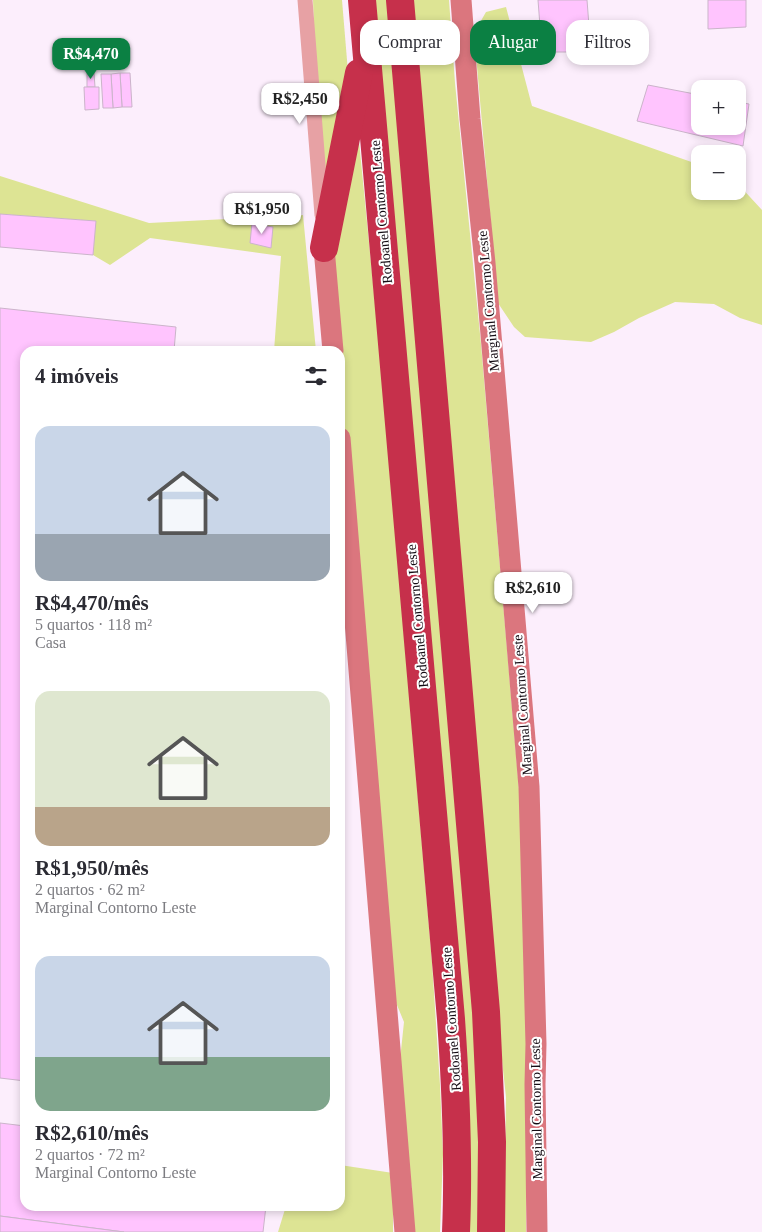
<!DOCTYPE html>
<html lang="pt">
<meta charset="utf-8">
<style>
body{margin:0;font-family:Georgia,serif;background:#f7f7f7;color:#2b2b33;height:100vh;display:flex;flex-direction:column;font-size:19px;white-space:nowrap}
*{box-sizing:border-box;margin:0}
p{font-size:16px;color:#7c7c81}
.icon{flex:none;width:28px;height:28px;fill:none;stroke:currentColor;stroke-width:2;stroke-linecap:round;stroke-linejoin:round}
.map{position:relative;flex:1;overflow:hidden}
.side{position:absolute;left:20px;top:346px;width:325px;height:865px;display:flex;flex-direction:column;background:#fff;border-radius:15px;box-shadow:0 2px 8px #0003}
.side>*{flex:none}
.top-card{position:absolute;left:360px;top:20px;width:326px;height:45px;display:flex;gap:10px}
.fabs{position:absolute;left:691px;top:80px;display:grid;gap:10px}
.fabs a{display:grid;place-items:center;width:55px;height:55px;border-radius:10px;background:#fff;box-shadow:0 2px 8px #0003;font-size:25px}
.price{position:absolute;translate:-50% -42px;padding:0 11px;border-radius:10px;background:#fff;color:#222;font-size:16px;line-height:32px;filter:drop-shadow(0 1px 2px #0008)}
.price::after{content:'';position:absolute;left:50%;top:30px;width:15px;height:11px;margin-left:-8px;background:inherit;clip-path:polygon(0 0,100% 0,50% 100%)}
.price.selected{background:#0b8043;color:#fff}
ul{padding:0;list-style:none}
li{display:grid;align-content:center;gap:10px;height:265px;padding:0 15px}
li span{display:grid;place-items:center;height:155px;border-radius:15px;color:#555}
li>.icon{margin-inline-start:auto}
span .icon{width:90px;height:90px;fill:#fffc;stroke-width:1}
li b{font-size:21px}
h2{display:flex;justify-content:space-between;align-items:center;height:60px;padding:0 15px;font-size:21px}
.pill{padding:0 18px;border-radius:15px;background:#fff;box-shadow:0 2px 8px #0003;font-size:18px;line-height:45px}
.pill.selected{background:#0b8043;color:#fff}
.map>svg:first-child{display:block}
.green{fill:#dde494}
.building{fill:#ffc4fe;stroke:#cbb4ca}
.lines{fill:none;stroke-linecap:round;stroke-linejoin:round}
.street{stroke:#e7a1a4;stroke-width:15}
.secondary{stroke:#db767e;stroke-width:21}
.highway{stroke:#c6304b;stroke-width:28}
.labels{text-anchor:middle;stroke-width:4;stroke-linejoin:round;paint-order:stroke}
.street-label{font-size:14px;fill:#140c14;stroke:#fff}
</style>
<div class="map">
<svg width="762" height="1232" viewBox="0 0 762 1232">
<rect width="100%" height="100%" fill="#fceefc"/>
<g class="green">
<polygon points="313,0 342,0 349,84 326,191 316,84"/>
<polygon points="370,0 390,0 478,1071 480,1232 465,1232"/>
<polygon points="411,0 449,0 455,83 481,344 520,801 526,997 526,1232 504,1232 506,1097 495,996"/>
<polygon points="506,7 532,106 700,165 700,191 738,191 738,184 762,210 762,325 740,318 714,304 675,302 639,318 614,332 591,342 525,337 514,327 498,303 474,33 486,12"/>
<polygon points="358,131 381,364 432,962 440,1085 443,1154 440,1232 410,1232 406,1193 412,1189 408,1167 400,1060 404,1022 392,993 340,380 340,351 329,250"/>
<polygon points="0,176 149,223 303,215 316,351 274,351 281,256 150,238 110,265 93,255 95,221 0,214"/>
<polygon points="340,1165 393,1173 393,1232 278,1232 286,1206 340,1206"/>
</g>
<g class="building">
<polygon points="538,0 587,0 591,52 542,52"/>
<polygon points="708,0 746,0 746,27 708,29"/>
<polygon points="87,73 94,73 95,87 87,87"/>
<polygon points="120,73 130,73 132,107 122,107"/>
<polygon points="120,73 122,107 113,108 111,74"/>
<polygon points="101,74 111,74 113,108 103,108"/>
<polygon points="648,85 700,95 700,126 738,126 738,102 749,104 743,146 637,121"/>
<polygon points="84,87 99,87 99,109 85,110"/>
<polygon points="0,214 96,221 93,255 0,247"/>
<polygon points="252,223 273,227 271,248 250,243"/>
<polygon points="0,308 176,327 174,351 25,351 25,1081 0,1078"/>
<polygon points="0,1123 25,1126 25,1206 266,1206 263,1232 124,1232 0,1216"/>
<polygon points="0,1216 124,1232 0,1232"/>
</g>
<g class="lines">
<polyline class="street" points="305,0 322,215"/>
<g class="secondary">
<polyline points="461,0 470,119 485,263 529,787 536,1044 535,1084 537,1232"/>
<polyline points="324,248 333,351"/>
<polyline points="340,438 405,1232"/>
</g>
<g class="highway">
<path d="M362,0L451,1019C456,1091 459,1161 456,1232"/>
<polyline points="400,0 486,1012 492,1142 491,1232"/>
<polyline points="324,248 359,73"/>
</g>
</g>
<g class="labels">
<g class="street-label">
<text transform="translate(381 212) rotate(-95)" y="5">Rodoanel Contorno Leste</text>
<text transform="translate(488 301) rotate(-95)" y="5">Marginal Contorno Leste</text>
<text transform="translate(417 616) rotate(-95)" y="5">Rodoanel Contorno Leste</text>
<text transform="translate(522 705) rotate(-94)" y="5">Marginal Contorno Leste</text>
<text transform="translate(451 1019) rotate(-94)" y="5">Rodoanel Contorno Leste</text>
<text transform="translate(536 1109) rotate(-91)" y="5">Marginal Contorno Leste</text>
</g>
</g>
</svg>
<div class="fabs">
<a>+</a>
<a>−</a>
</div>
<b class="price selected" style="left:91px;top:80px">R$4,470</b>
<b class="price" style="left:300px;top:125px">R$2,450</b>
<b class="price" style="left:262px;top:235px">R$1,950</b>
<b class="price" style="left:533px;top:614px">R$2,610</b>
<div class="top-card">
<a class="pill">Comprar</a>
<a class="pill selected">Alugar</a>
<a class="pill">Filtros</a>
</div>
<section class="side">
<h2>4 imóveis<svg class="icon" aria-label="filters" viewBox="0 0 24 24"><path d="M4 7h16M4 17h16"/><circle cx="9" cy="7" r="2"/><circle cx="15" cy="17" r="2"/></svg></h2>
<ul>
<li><span style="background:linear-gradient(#c9d6e8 70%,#9aa5b1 0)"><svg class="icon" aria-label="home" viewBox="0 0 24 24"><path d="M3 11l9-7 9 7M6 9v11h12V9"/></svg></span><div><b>R$4,470/mês</b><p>5 quartos · 118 m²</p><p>Casa</p></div></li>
<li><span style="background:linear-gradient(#dfe7d0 75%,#b9a48a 0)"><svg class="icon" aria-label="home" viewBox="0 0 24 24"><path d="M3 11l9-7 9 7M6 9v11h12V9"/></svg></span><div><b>R$1,950/mês</b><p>2 quartos · 62 m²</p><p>Marginal Contorno Leste</p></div></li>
<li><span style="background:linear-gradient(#c9d6e8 65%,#7fa58c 0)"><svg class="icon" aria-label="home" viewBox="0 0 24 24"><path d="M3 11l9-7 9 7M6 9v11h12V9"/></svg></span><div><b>R$2,610/mês</b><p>2 quartos · 72 m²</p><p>Marginal Contorno Leste</p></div></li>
</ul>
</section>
</div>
